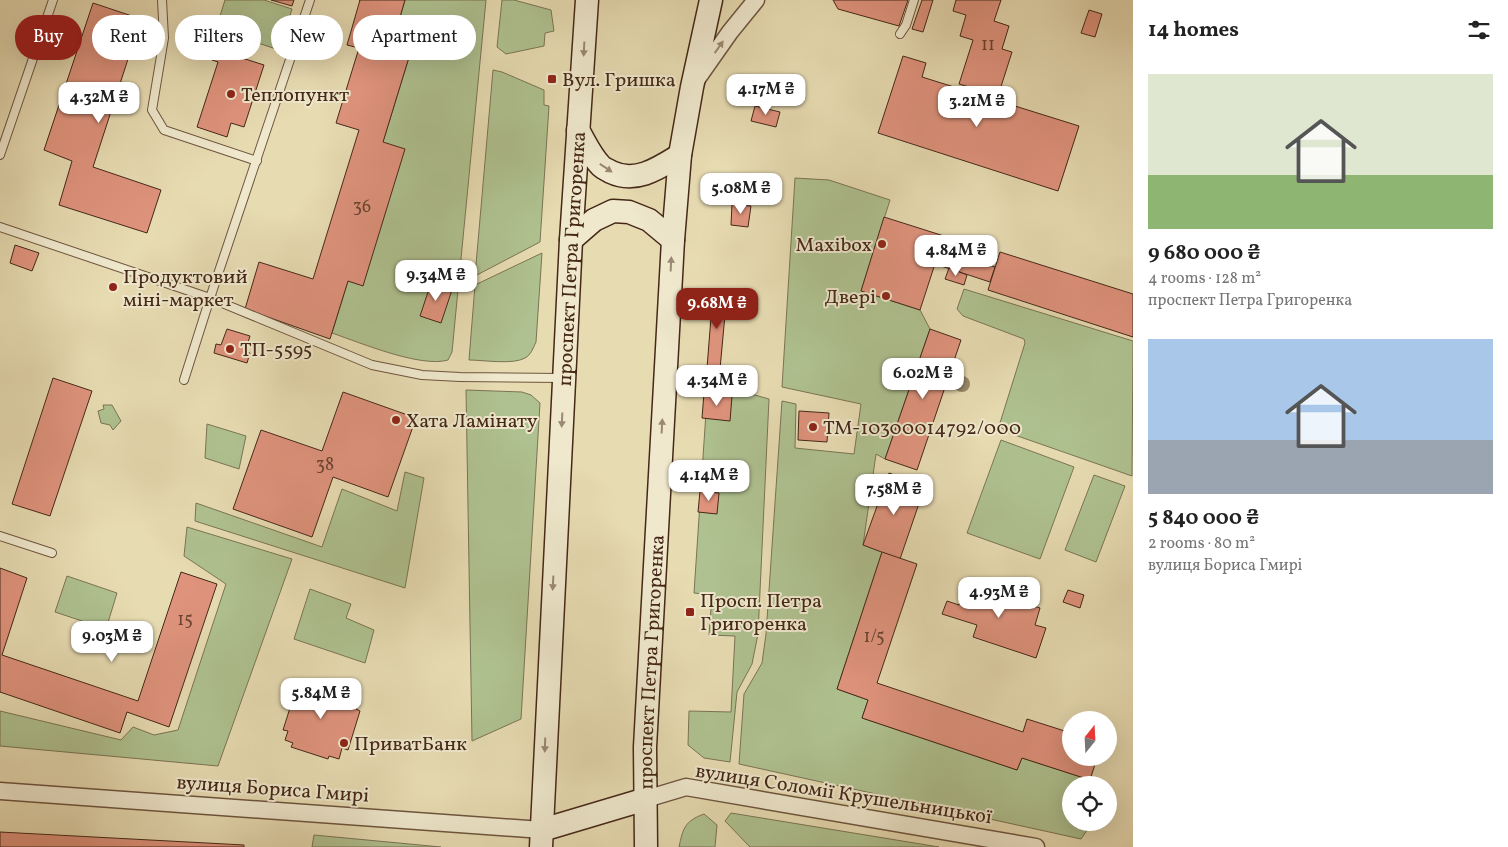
<!DOCTYPE html>
<meta charset="utf-8">
<style>
body{margin:0;font-family:Vollkorn,serif;background:#f2f2f2;color:#222;height:100vh;display:flex;flex-direction:column;font-size:19px;white-space:nowrap}
*{box-sizing:border-box;margin:0}
p{font-size:16px;color:#767676}
.icon{flex:none;width:28px;height:28px;fill:none;stroke:currentColor;stroke-width:2;stroke-linecap:round;stroke-linejoin:round}
.map{position:relative;flex:1;overflow:hidden}
.side{display:flex;flex-direction:column;background:#fff;width:375px}
.side>*{flex:none}
.top-card{position:absolute;left:15px;top:15px;width:475px;height:45px;display:flex;gap:10px}
.needle{width:32px;rotate:18deg}
.tools{position:absolute;left:1062px;top:711px;display:grid;gap:10px}
.tools a{display:grid;place-items:center;width:55px;height:55px;border-radius:50%;background:#fff;box-shadow:0 5px 20px #0002;font-size:25px}
.price{position:absolute;translate:-50% -42px;padding:0 11px;border-radius:10px;background:#fff;color:#222;font-size:16px;line-height:32px;filter:drop-shadow(0 1px 2px #0008)}
.price::after{content:'';position:absolute;left:50%;top:30px;width:15px;height:11px;margin-left:-8px;background:inherit;clip-path:polygon(0 0,100% 0,50% 100%)}
.price.selected{background:#8f2418;color:#fff}
ul{padding:0;list-style:none}
li{display:grid;align-content:center;gap:10px;height:265px;padding:0 15px}
li span{display:grid;place-items:center;height:155px;border-radius:0px;color:#555}
li>.icon{margin-inline-start:auto}
span .icon{width:90px;height:90px;fill:#fffc;stroke-width:1}
li b{font-size:21px}
h2{display:flex;justify-content:space-between;align-items:center;height:60px;padding:0 15px;font-size:21px}
.pill{padding:0 18px;border-radius:22px;background:#fff;box-shadow:0 5px 20px #0002;font-size:18px;line-height:45px}
.pill.selected{background:#8f2418;color:#fff}
main{display:flex;flex:1;min-height:0}
.map>svg:first-child{display:block}
.green{fill:#afc190;stroke:#7a7454}
.building{fill:#df937d;stroke:#452818}
.lines{fill:none;stroke-linecap:round;stroke-linejoin:round}
.lane-casing{stroke:#6e553e;stroke-width:10}
.street-casing{stroke:#6e553e;stroke-width:19}
.secondary-casing{stroke:#452818;stroke-width:25}
.lane{stroke:#efe8cd;stroke-width:8}
.street{stroke:#efe8cd;stroke-width:16}
.secondary{stroke:#efe8cd;stroke-width:22}
.tree{fill:#998a6a}
.oneway{fill:#9a8872}
.poi-dot{fill:#8f2418;stroke:#efe8cd;stroke-width:2}
.labels{text-anchor:middle;stroke-width:4;stroke-linejoin:round;paint-order:stroke}
.number-label{font-size:18px;fill:#6c4331}
.poi-label{font-size:20px;fill:#452818;stroke:#efe8cd;text-anchor:start}
.street-label{font-size:20px;fill:#452818;stroke:#efe8cd}
</style>
<main>
<div class="map">
<svg width="1133" height="847" viewBox="0 0 1133 847">
<rect width="100%" height="100%" fill="#e7dbb2"/>
<filter id="stains"><feTurbulence type="fractalNoise" baseFrequency=".004" numOctaves="4"/><feColorMatrix values="0 0 0 0 .2 0 0 0 0 .09 0 0 0 0 .02 0 0 0 .5 -.17"/></filter>
<radialGradient id="worn" r=".72"><stop offset=".6" stop-color="#630" stop-opacity="0"/><stop offset="1" stop-color="#630" stop-opacity=".3"/></radialGradient>
<g class="green">
<polygon points="225,0 264,0 292,9 279,50 216,29"/>
<path d="M405,0H486L452,352L448,360C421,368 361,343 332,333L348,281L362,285L383,142L410,54L391,48Z"/>
<polygon points="502,0 514,0 551,10 554,31 545,33 544,46 506,54 497,47"/>
<polygon points="493,70 502,72 544,90 544,105 549,106 540,242 475,276"/>
<polygon points="795,178 829,180 890,200 861,291 920,310 930,329 885,459 876,454 863,545 882,552 837,689 868,700 862,718 1017,770 1022,758 1106,785 1071,785 1071,822 1092,823 1081,839 739,764 744,694 762,663 766,634 782,401 796,404 795,448 854,454 861,404 782,387"/>
<path d="M542,253L536,342C533,348 531,355 525,358C513,365 483,360 469,360L475,285Z"/>
<polygon points="964,289 1133,341 1132,476 1009,433 999,426 1025,343 1024,339 963,316 957,309"/>
<polygon points="708,382 769,399 758,634 752,664 737,692 730,762 704,758 688,745 689,711 731,712 735,636 709,635 712,595 694,593"/>
<polygon points="466,390 522,392 531,395 540,403 521,719 472,741"/>
<polygon points="103,405 112,405 121,421 113,430 110,425 101,423 98,411 104,409"/>
<polygon points="207,424 246,436 239,469 205,458"/>
<polygon points="1001,440 1074,467 1040,559 967,533"/>
<polygon points="405,472 424,478 405,588 195,521 196,503 322,547 342,489 397,511"/>
<polygon points="1094,475 1125,486 1096,562 1065,550"/>
<polygon points="187,527 292,559 218,766 0,746 0,711 121,740 133,727 154,735 178,730 226,584 184,556"/>
<polygon points="67,576 117,593 106,629 55,612"/>
<polygon points="310,589 351,604 346,618 374,630 365,663 294,639"/>
<polygon points="731,813 939,847 750,847 725,821"/>
<path d="M704,814L717,825L715,847H679C683,828 685,821 704,814Z"/>
<polygon points="314,835 441,847 312,847"/>
</g>
<g class="building">
<polygon points="271,0 294,0 292,6"/>
<polygon points="359,0 405,0 391,48 410,54 383,142 405,149 363,286 348,281 330,339 245,309 259,262 313,279 359,130 336,123 359,48 347,45 360,0"/>
<polygon points="833,0 908,0 899,26 838,9"/>
<polygon points="922,0 933,0 923,32 912,29"/>
<polygon points="956,0 1001,0 994,21 1009,26 1002,49 1012,52 998,96 959,84 973,40 960,36 966,15 953,11"/>
<polygon points="93,3 141,19 93,167 161,190 147,233 59,205 72,161 44,150"/>
<polygon points="1089,10 1102,14 1095,37 1081,33"/>
<polygon points="220,33 247,42 242,58 264,65 244,127 231,123 227,137 197,127 218,62 212,60"/>
<polygon points="903,56 926,63 922,77 1079,126 1058,191 878,133"/>
<polygon points="755,106 780,112 776,127 751,121"/>
<polygon points="732,204 751,206 748,227 731,225"/>
<polygon points="884,217 944,236 920,310 861,291"/>
<polygon points="944,236 988,251 984,263 995,267 990,282 935,264"/>
<polygon points="15,245 39,253 32,271 10,263"/>
<polygon points="1000,252 1133,294 1133,337 988,290"/>
<polygon points="949,268 967,275 964,285 945,279"/>
<polygon points="432,280 453,287 441,323 420,316"/>
<polygon points="713,292 727,293 720,369 707,368"/>
<polygon points="227,329 250,336 245,352 250,353 247,363 214,353 216,344 221,345"/>
<polygon points="930,329 961,340 917,470 885,459"/>
<polygon points="53,378 92,391 50,516 12,504"/>
<polygon points="343,392 416,418 388,497 333,477 312,537 233,509 261,430 322,451"/>
<polygon points="704,393 732,396 730,421 702,418"/>
<polygon points="799,411 829,413 827,442 798,440"/>
<polygon points="889,473 925,486 900,559 863,545"/>
<polygon points="700,491 719,493 717,514 698,512"/>
<polygon points="882,552 917,564 877,683 1023,732 1027,719 1071,733 1071,758 1097,758 1090,780 1022,758 1017,770 862,718 868,700 837,689"/>
<polygon points="0,568 27,578 2,655 138,701 181,572 217,584 169,727 127,712 120,733 0,692"/>
<polygon points="968,578 980,582 978,588 1040,608 1035,625 1046,628 1036,658 973,637 977,625 942,614 947,601 959,605"/>
<polygon points="1068,590 1084,595 1080,608 1063,602"/>
<polygon points="312,680 349,693 348,696 359,699 356,709 360,711 348,750 342,748 339,759 329,756 328,759 291,747 293,743 285,740 288,731 283,730 296,689 299,690 302,681 310,684"/>
<polygon points="0,832 244,845 244,847 0,847"/>
</g>
<g class="lines">
<g class="lane-casing">
<g id="lane">
<polyline points="162,0 164,38 152,110 164,130 257,161"/>
<polyline points="900,34 906,25 914,0"/>
<polyline points="0,155 53,0"/>
<polyline points="0,227 210,298 372,365 422,375 460,377 562,378"/>
<polyline points="184,380 210,298 310,0"/>
<polyline points="0,536 52,553"/>
</g>
</g>
<g class="street-casing">
<g id="street">
<polyline points="697,79 730,32 756,0"/>
<polyline points="0,791 542,830"/>
<polyline points="646,799 686,787 1036,847"/>
</g>
</g>
<g class="secondary-casing">
<g id="secondary">
<path d="M578,130C585,142 591,156 601,166C604,169 608,170 611,172C636,184 659,168 680,155"/>
<polyline points="571,240 594,220 613,211 629,212 649,220 673,240"/>
<polyline points="542,830 646,799"/>
<path id="s1" d="M541,847L571,240L587,0"/>
<path id="s2" d="M646,847L645,747L673,240L680,155L692,87L711,0"/>
</g>
</g>
<use href="#lane" class="lane"/>
<use href="#street" class="street"/>
<use href="#secondary" class="secondary"/>
</g>
<circle class="tree" cx="962" cy="384" r="8"/>
<defs><path id="oneway-solid" d="M-6-.8H1V-3.2L6.5 0L1 3.2V.8H-6Z" transform="scale(1.25)"/></defs>
<g class="oneway">
<use href="#oneway-solid" transform="translate(719 47) rotate(-55)"/>
<use href="#oneway-solid" transform="translate(584 49) rotate(93)"/>
<use href="#oneway-solid" transform="translate(606 168) rotate(34)"/>
<use href="#oneway-solid" transform="translate(671 264) rotate(-87)"/>
<use href="#oneway-solid" transform="translate(562 420) rotate(93)"/>
<use href="#oneway-solid" transform="translate(662 426) rotate(-87)"/>
<use href="#oneway-solid" transform="translate(553 583) rotate(93)"/>
<use href="#oneway-solid" transform="translate(545 745) rotate(92)"/>
</g>
<g class="poi-dot">
<rect x="547" y="74" width="10" height="10" rx="2.5"/>
<circle cx="231" cy="94" r="5"/>
<circle cx="882" cy="244" r="5"/>
<circle cx="113" cy="287" r="5"/>
<circle cx="886" cy="296" r="5"/>
<circle cx="230" cy="349" r="5"/>
<circle cx="396" cy="420" r="5"/>
<circle cx="813" cy="427" r="5"/>
<rect x="685" y="607" width="10" height="10" rx="2.5"/>
<circle cx="344" cy="743" r="5"/>
</g>
<g class="labels">
<g class="number-label">
<text x="988" y="50">11</text>
<text x="362" y="212">36</text>
<text x="325" y="470">38</text>
<text x="185" y="625">15</text>
<text x="874" y="642">1/5</text>
</g>
<g class="poi-label">
<text x="562" y="86">Вул. Гришка</text>
<text x="241" y="101">Теплопункт</text>
<text x="872" y="251" text-anchor="end">Maxibox</text>
<text x="123" y="283">Продуктовий<tspan x="123" dy="23">міні-маркет</tspan></text>
<text x="876" y="303" text-anchor="end">Двері</text>
<text x="240" y="356">ТП-5595</text>
<text x="406" y="427">Хата Ламінату</text>
<text x="823" y="434">ТМ-10300014792/000</text>
<text x="700" y="607">Просп. Петра<tspan x="700" dy="23">Григоренка</tspan></text>
<text x="354" y="750">ПриватБанк</text>
</g>
<g class="street-label">
<text dy="7" stroke="none"><textPath href="#s1" startOffset="589">проспект Петра Григоренка</textPath></text>
<text dy="7" stroke="none"><textPath href="#s2" startOffset="185">проспект Петра Григоренка</textPath></text>
<text transform="translate(273 788) rotate(4)" y="7">вулиця Бориса Гмирі</text>
<text transform="translate(844 793) rotate(9)" y="7">вулиця Соломії Крушельницької</text>
</g>
</g>
<rect width="100%" height="100%" filter="url(#stains)"/>
<rect width="100%" height="100%" fill="url(#worn)"/>
</svg>
<div class="tools">
<a><svg class="needle" viewBox="-14 -14 28 28"><path d="M0-13l5 13h-10z" fill="#e53935"/><path d="M0 13l5-13h-10z" fill="#767676"/></svg></a>
<a><svg class="icon" aria-label="locate" viewBox="0 0 24 24"><circle cx="12" cy="12" r="6"/><path d="M12 2v4M12 18v4M2 12h4M18 12h4"/></svg></a>
</div>
<b class="price" style="left:766px;top:116px">4.17M ₴</b>
<b class="price" style="left:99px;top:124px">4.32M ₴</b>
<b class="price" style="left:977px;top:128px">3.21M ₴</b>
<b class="price" style="left:741px;top:215px">5.08M ₴</b>
<b class="price" style="left:956px;top:277px">4.84M ₴</b>
<b class="price" style="left:436px;top:302px">9.34M ₴</b>
<b class="price selected" style="left:717px;top:330px">9.68M ₴</b>
<b class="price" style="left:923px;top:400px">6.02M ₴</b>
<b class="price" style="left:717px;top:407px">4.34M ₴</b>
<b class="price" style="left:709px;top:502px">4.14M ₴</b>
<b class="price" style="left:894px;top:516px">7.58M ₴</b>
<b class="price" style="left:999px;top:619px">4.93M ₴</b>
<b class="price" style="left:112px;top:663px">9.03M ₴</b>
<b class="price" style="left:321px;top:720px">5.84M ₴</b>
<div class="top-card">
<a class="pill selected">Buy</a>
<a class="pill">Rent</a>
<a class="pill">Filters</a>
<a class="pill">New</a>
<a class="pill">Apartment</a>
</div>
</div>
<section class="side">
<h2>14 homes<svg class="icon" aria-label="filters" viewBox="0 0 24 24"><path d="M4 7h16M4 17h16"/><circle cx="9" cy="7" r="2"/><circle cx="15" cy="17" r="2"/></svg></h2>
<ul>
<li><span style="background:linear-gradient(#dfe7d0 65%,#8fb573 0)"><svg class="icon" aria-label="home" viewBox="0 0 24 24"><path d="M3 11l9-7 9 7M6 9v11h12V9"/></svg></span><div><b>9 680 000 ₴</b><p>4 rooms · 128 m²</p><p>проспект Петра Григоренка</p></div></li>
<li><span style="background:linear-gradient(#a9c7e8 65%,#9aa5b1 0)"><svg class="icon" aria-label="home" viewBox="0 0 24 24"><path d="M3 11l9-7 9 7M6 9v11h12V9"/></svg></span><div><b>5 840 000 ₴</b><p>2 rooms · 80 m²</p><p>вулиця Бориса Гмирі</p></div></li>
</ul>
</section>
</main>
